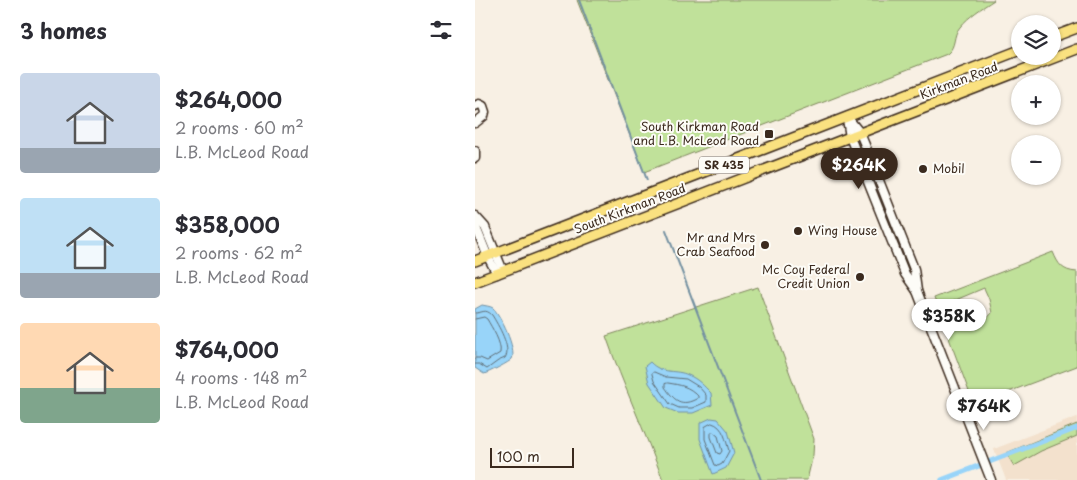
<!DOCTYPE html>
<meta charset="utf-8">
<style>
body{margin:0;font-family:"Playpen Sans",sans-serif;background:#f2f2f3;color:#2b2b33;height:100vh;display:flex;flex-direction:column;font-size:19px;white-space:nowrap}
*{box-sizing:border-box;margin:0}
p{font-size:16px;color:#7c7c81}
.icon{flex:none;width:28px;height:28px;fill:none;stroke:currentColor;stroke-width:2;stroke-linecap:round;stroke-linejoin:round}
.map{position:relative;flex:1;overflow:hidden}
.details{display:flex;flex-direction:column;background:#fff;width:475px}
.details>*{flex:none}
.tools{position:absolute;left:536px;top:15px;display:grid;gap:10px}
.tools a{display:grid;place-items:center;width:50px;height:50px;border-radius:50%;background:#fff;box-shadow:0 1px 4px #0004;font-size:25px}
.scale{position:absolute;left:15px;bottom:12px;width:84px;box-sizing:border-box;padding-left:5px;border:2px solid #3b2a1e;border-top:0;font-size:14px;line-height:18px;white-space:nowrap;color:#3b2a1e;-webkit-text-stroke:4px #fdfcf7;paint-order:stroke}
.price{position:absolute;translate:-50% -42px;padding:0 11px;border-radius:18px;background:#fff;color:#222;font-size:16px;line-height:32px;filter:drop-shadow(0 1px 2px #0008)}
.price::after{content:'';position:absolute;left:50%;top:30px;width:15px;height:11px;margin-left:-8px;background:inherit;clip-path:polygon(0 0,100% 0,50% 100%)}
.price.on{background:#3b2a1e;color:#fff}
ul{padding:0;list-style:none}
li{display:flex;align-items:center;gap:15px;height:125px;padding:0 20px}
li span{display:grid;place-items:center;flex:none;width:140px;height:100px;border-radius:5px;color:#555}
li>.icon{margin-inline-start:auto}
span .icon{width:60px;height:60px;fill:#fffc;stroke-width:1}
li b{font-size:21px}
h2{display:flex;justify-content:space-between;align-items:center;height:60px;padding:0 20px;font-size:21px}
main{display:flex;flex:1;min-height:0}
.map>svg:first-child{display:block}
.built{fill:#f3e1cd}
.green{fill:#c0e19a;stroke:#7e865c;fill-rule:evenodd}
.water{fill:#98d4f9;stroke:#7390a1}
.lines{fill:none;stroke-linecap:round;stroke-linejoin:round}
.shore{stroke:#606e76;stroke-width:1}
.stream{stroke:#7390a1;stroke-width:2}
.canal{stroke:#98d4f9;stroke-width:5.5}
.minor-casing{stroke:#3b2a1e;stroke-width:11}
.major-casing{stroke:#3b2a1e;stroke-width:12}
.minor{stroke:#fdfcf7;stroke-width:8}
.major{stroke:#fae180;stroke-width:9}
.poi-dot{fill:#3b2a1e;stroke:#fdfcf7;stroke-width:2}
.labels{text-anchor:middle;stroke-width:4;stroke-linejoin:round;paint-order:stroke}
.shield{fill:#fdfcf7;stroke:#75695f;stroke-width:1}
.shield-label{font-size:11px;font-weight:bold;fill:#3b2a1e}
.street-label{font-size:12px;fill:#3b2a1e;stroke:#fdfcf7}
.poi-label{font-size:12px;fill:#3b2a1e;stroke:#fdfcf7;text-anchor:end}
</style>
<main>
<section class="details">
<h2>3 homes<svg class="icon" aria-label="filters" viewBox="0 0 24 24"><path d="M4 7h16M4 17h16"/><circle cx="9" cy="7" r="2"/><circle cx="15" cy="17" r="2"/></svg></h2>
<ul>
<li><span style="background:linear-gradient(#c9d6e8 75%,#9aa5b1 0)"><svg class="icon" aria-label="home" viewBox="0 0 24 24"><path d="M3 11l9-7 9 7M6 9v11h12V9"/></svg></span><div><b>$264,000</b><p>2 rooms · 60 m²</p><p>L.B. McLeod Road</p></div></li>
<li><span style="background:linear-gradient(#bfe0f5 75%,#9aa5b1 0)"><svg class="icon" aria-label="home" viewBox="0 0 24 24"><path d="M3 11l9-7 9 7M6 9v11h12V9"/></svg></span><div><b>$358,000</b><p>2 rooms · 62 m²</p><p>L.B. McLeod Road</p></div></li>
<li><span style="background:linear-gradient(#ffd9b3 65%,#7fa58c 0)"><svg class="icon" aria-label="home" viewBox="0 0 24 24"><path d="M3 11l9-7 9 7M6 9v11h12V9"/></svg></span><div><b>$764,000</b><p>4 rooms · 148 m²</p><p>L.B. McLeod Road</p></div></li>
</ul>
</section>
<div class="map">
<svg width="602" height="480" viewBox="0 0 602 480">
<rect width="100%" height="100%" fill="#f8f0e4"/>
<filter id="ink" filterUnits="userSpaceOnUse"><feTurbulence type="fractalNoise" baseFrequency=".02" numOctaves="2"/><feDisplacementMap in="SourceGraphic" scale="10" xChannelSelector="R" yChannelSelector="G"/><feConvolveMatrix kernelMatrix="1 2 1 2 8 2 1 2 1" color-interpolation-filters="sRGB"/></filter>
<g filter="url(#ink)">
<polygon class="built" points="602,417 602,480 531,480 519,449"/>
<g class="green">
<path d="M102,0H519C507,8 494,16 485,27C477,36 482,46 472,54L169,172Z"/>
<path d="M578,252C583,264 587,271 602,272V366L499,405L459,298ZM509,288L514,299L517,313C510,323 493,327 481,323L476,302Z"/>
<path d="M283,287L339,439L338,455L332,480H188C170,432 148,385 131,336Z"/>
<polygon points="602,424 602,436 566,451 539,466 531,453"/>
</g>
<g class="water">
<path d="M7,305C11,306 15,306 18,308C25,314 42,350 37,359C35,362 13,373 9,374L0,368V309Z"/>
<path d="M175,362C187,375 201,369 213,375C223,379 229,386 236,393L237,405L218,413H203L191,408L174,383L170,366Z"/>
<polygon points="236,418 243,419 253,431 259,453 251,468 238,474 225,439 225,423"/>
</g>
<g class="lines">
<g class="shore">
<path d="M0,313C8,313 10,308 17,315C23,325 37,348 30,358L23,361L12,369L4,364H0"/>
<path d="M0,319L9,317L12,319C17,328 27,343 25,353L12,361L5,358H0"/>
<polygon points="179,372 191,377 211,379 224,387 231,395 231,402 217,408 204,408 195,404 179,381 177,374"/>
<path d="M193,383C205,385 214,386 223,396V398C206,408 199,400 190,387V384Z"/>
<path d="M237,423C249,426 251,441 254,451L247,464L243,466L240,465L230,439V427Z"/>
<polygon points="238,432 243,436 247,451 245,454 242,453 236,437 236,434"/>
</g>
<g class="stream">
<polyline points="104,0 172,180"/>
<polyline points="191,230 286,480"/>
</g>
<polyline class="canal" points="467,480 602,428"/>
<g class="minor-casing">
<g id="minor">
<polyline points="0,106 4,104 8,106 10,112 9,116 0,123"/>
<polyline points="372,117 385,133 390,145 439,269 442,291 516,480"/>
<polyline points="372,119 375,137 430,274 442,291"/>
<polyline points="0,151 0,158"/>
<polyline points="0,216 10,227 28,271"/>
<polyline points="0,225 13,257 22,274"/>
</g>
</g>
<g class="major-casing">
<g id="major">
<polyline points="578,37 602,28"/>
<polyline points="0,261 545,50"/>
<polyline points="0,282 602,49"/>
</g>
</g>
<use href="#minor" class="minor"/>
<use href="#major" class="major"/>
</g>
</g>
<g class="poi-dot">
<rect x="289" y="129" width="10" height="10" rx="2.5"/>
<circle cx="448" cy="169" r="5"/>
<circle cx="323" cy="231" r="5"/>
<circle cx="290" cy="245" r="5"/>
<circle cx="385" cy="277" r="5"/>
</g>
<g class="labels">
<rect class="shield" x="224" y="156.5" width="50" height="17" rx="4"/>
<g class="shield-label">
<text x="249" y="169">SR 435</text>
</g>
<g class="street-label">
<text transform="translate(484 81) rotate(-21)" y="4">Kirkman Road</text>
<text transform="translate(155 209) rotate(-21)" y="4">South Kirkman Road</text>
</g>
<g class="poi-label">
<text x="284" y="131">South Kirkman Road<tspan x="284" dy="14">and L.B. McLeod Road</tspan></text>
<text x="458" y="173" text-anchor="start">Mobil</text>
<text x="333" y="235" text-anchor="start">Wing House</text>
<text x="280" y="242">Mr and Mrs<tspan x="280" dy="14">Crab Seafood</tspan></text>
<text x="375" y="274">Mc Coy Federal<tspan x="375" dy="14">Credit Union</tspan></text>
</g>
</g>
</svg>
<div class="tools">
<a><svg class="icon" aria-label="layers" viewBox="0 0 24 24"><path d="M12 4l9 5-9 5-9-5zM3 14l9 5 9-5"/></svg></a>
<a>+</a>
<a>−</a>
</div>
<div class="scale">100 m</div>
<b class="price on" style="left:384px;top:190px">$264K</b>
<b class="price" style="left:474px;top:341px">$358K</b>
<b class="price" style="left:509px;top:431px">$764K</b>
</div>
</main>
